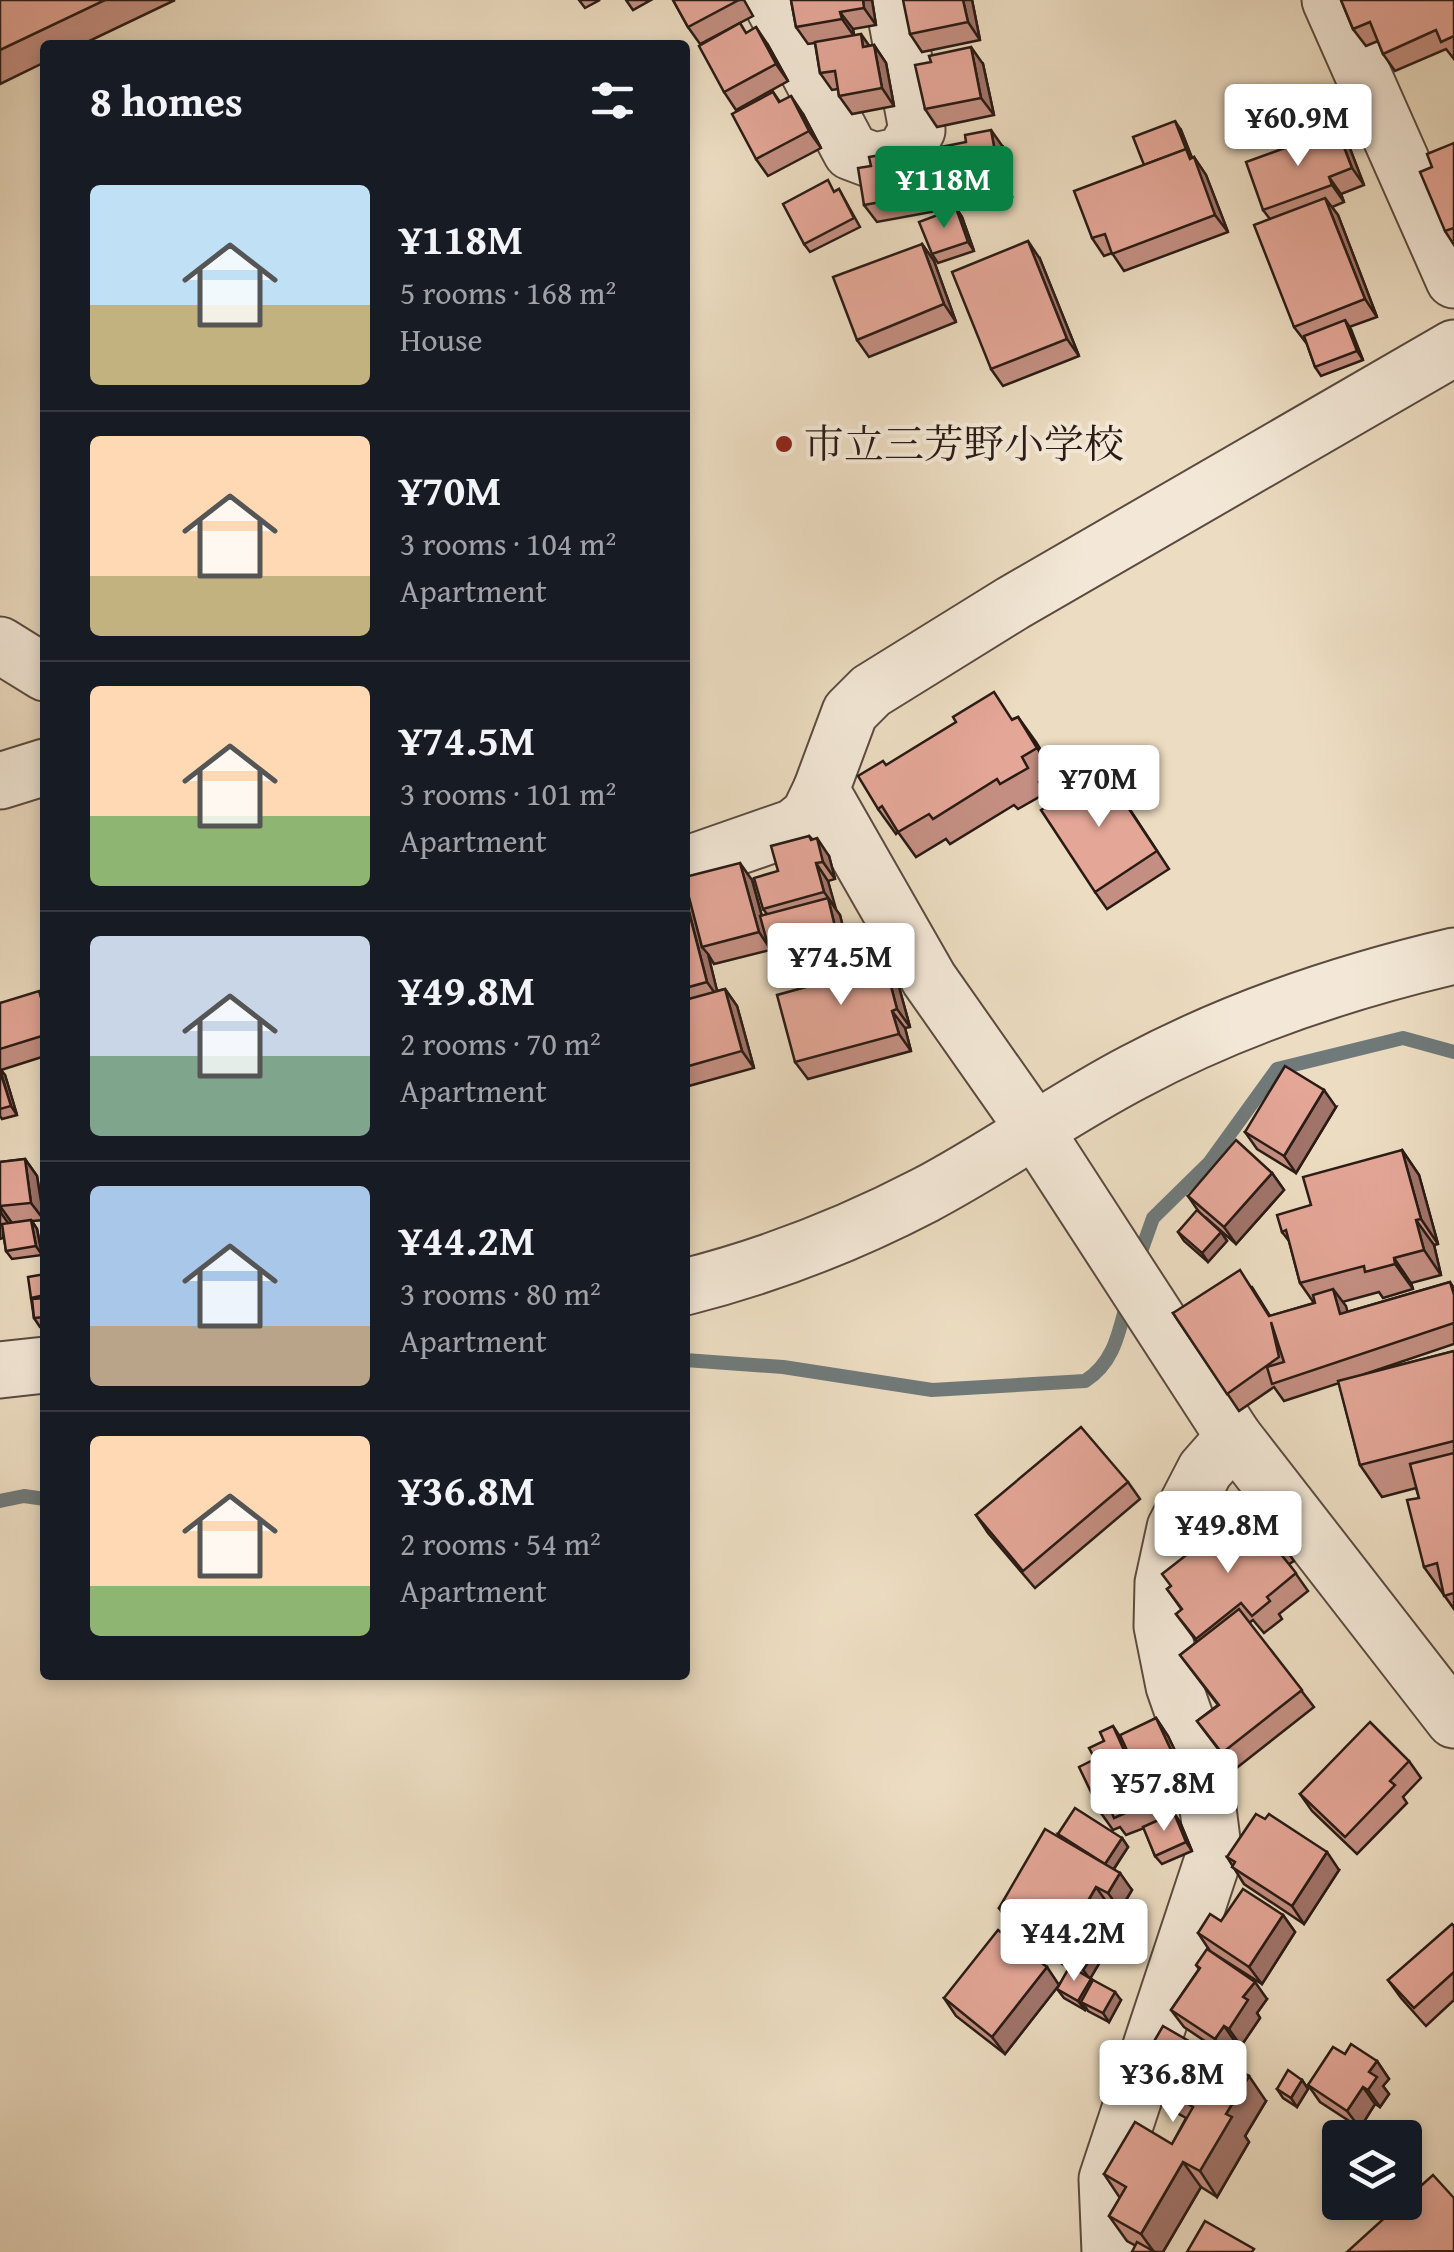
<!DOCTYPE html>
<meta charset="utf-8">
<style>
body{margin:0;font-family:"Gentium Book Plus","Noto Serif JP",serif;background:#20242c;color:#f1f3f6;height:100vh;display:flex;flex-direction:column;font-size:38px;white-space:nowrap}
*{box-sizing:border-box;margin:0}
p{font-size:32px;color:#9ea1a6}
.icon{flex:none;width:55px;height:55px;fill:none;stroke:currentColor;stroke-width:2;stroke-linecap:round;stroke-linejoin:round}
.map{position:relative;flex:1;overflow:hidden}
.side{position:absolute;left:40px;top:40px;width:650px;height:1640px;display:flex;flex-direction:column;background:#171b24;border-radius:10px;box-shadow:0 5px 15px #0003}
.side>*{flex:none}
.tools{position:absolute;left:1322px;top:2120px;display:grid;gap:20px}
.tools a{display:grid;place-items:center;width:100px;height:100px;border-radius:10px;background:#171b24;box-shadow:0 5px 15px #0003;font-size:50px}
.price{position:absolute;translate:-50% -85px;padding:0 22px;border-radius:10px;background:#fff;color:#222;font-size:32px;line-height:65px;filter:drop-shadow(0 2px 5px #0008)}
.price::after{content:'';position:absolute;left:50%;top:60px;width:30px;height:22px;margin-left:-15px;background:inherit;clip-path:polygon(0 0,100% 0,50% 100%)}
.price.current{background:#0b8043;color:#fff}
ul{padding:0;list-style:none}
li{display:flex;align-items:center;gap:30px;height:250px;padding:0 50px}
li+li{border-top:2px solid #363941}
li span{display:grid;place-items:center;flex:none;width:280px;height:200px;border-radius:10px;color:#555}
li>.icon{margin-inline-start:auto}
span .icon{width:120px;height:120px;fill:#fffc;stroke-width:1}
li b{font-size:42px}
h2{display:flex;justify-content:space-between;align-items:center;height:120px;padding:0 50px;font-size:42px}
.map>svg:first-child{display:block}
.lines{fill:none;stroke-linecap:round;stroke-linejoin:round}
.stream{stroke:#707a7a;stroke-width:14}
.minor-casing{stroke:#5a4b40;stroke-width:59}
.minor{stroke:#f3e8d7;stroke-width:55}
.wall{fill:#c48f82;stroke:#2a1b15;stroke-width:2.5}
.shaded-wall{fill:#a0746a;stroke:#2a1b15;stroke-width:2.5}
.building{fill:#e4a697;stroke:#2a1b15;stroke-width:2.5}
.poi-dot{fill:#8f2418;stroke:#f3e8d7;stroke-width:4}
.labels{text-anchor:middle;stroke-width:8;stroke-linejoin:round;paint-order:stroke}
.poi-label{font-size:40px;fill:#2a1b15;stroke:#f3e8d7;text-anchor:start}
</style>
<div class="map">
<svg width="1454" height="2252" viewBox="0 0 1454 2252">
<rect width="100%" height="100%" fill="#ecdcc1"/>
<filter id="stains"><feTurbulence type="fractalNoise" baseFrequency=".002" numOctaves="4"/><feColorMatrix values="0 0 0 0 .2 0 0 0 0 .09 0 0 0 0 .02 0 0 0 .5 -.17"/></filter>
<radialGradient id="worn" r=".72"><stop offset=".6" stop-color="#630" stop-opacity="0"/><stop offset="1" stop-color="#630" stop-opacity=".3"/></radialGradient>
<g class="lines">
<g class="stream">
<polyline points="1137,1263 1153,1218 1209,1163 1277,1069 1403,1038 1454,1052"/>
<path d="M685,1360L783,1367L932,1390L1085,1381C1115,1362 1119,1331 1128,1298"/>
<polyline points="0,1501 24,1496 45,1499"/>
</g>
<g class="minor-casing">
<g id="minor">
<polyline points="770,0 851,152 875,161 903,155 917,130 893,0"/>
<polyline points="1330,0 1454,280"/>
<polyline points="1454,348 1013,603 871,691 850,712 821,790 929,979 1035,1130 1234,1437 1454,1720"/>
<polyline points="0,645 45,673"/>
<polyline points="0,781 45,767"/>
<polyline points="685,865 794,827 809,815 821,790"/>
<path d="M685,1287C768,1266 850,1234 925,1195C997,1157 1063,1109 1134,1072C1235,1018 1343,982 1454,956"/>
<polyline points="0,1370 45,1365"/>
<polyline points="1110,2252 1107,2179 1214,1856 1203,1769 1174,1686 1162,1626 1163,1583 1175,1528 1205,1470 1234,1437"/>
</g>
</g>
<use href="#minor" class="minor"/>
</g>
<g class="wall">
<polygon points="0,0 175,0 81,45 45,45 45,62 0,84"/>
<polygon points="579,0 600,0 585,8"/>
<polygon points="626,0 651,0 633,10"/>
<polygon points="673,0 744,0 753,16 700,44 688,27"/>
<polygon points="791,0 872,0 876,25 853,29 854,35 869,46 874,45 886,63 894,106 852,114 839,96 838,89 832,90 820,73 815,43 808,44 796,27"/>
<polygon points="972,0 980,40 922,52 910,34"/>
<polygon points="1341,0 1454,0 1454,59 1446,49 1395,71 1383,54 1378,41 1366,46 1353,29"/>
<polygon points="768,45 788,81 736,110 724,92"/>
<polygon points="983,64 994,115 937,127 925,109"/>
<polygon points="773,92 780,102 803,114 821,148 768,176 756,159"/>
<polygon points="1181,130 1192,158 1194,157 1206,175 1228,232 1124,271 1112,253 1104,256 1092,238 1144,165"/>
<polygon points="1454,143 1454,245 1445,231 1432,167"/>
<polygon points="1349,146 1364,185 1341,194 1344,202 1332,207 1338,215 1377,317 1349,327 1363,360 1321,376 1315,367 1307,344 1294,327 1270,219 1263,210"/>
<polygon points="1003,147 1012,197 956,208 944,191"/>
<polygon points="923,160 924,160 936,178 942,210 877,222 864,205"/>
<polygon points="839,189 860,227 810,252 804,244 835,191"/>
<polygon points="956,208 962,217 974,251 938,263 932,254"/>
<polygon points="922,244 934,261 956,322 869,357 857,340"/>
<polygon points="1040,259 1079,356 1003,386 991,369"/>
<polygon points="1018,717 1055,773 1039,782 1046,793 1018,809 1014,805 950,844 946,839 916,857 898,832 896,834 878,809 886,765"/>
<polygon points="1111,765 1133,798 1125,802 1169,869 1107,909 1095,892"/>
<polygon points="809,836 829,856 835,879 828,881 835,909 840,915 851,960 784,977 772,960 770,950 714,964 708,954 717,991 725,989 737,1006 754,1068 685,1087 685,896 691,905 752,880 762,916 767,914 763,909 778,871"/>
<polygon points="894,969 910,1027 905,1028 911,1051 808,1079 795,1062"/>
<polygon points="45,1000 45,1056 1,1070 5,1075 17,1115 2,1119 0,1116 0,1003"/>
<polygon points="1336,1107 1296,1173 1257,1149 1245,1132"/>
<polygon points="1402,1150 1419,1175 1438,1244 1434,1245 1441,1275 1411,1283 1413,1289 1383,1298 1379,1292 1342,1302 1347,1312 1450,1282 1454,1288 1454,1344 1365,1374 1454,1351 1454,1609 1424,1567 1419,1498 1416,1488 1382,1497 1360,1465 1339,1383 1284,1401 1274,1387 1239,1411 1173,1313 1252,1287 1270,1316 1314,1303 1300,1283 1289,1241 1282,1232 1311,1205"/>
<polygon points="25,1159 37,1176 44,1220 32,1221 37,1229 42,1255 12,1259 6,1251 3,1231 3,1238 0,1239 0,1162"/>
<polygon points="1272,1173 1284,1190 1236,1244 1205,1217 1221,1232 1227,1241 1208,1262 1184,1241 1178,1232 1199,1212 1188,1196"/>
<polygon points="45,1274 45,1327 40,1327 34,1318 31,1298"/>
<polygon points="1128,1482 1140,1499 1035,1588 988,1533 976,1515"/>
<polygon points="1282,1544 1294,1561 1289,1564 1308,1591 1279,1614 1282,1619 1264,1633 1253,1620 1249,1623 1314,1707 1234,1770 1197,1721 1218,1705 1180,1655 1197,1642 1176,1614 1182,1610 1167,1589 1220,1546"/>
<polygon points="1156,1718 1168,1736 1196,1795 1159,1811 1150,1797 1160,1819 1180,1822 1192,1851 1162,1864 1155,1856 1144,1828 1126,1835 1120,1827 1113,1830 1101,1813 1095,1759 1121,1738"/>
<polygon points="1409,1761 1421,1778 1403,1797 1407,1803 1357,1854 1312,1811 1300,1794"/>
<polygon points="1058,1834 1122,1838 1128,1847 1114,1869 1132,1890 1120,1910 1108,1904 1086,1942 1103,1957 1090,1978 1121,2000 1109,2022 1088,2011 1086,2008 1085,2010 1064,1998 1057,1989 1069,1968 1040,1951 1029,1936 1011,1925 999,1908 1061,1838"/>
<polygon points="1227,1857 1339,1870 1304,1924 1244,1884"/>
<polygon points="1283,1915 1295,1932 1262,1984 1210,1951 1198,1933 1221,1921"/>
<polygon points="1454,1926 1454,2000 1426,2026 1401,1998 1388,1980"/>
<polygon points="1196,1965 1267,1999 1257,2013 1260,2018 1241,2046 1236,2043 1227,2056 1184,2027 1171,2010 1199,1969"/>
<polygon points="1059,1985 1005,2054 956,2016 944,1998"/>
<polygon points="1345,2054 1377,2061 1389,2079 1383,2086 1389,2094 1380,2107 1375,2104 1360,2128 1320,2102 1308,2085"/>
<polygon points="1135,2074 1266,2101 1245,2136 1249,2142 1217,2197 1201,2187 1163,2252 1132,2252 1136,2246 1127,2241 1109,2216 1120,2198 1104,2174 1172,2144 1186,2118 1152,2099"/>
<polygon points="1302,2080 1308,2089 1297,2107 1283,2098 1277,2089"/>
</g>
<g class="shaded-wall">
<polygon points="863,0 872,0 876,25 864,8"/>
<polygon points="963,0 972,0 980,40 968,22"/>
<polygon points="840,12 853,29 854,36 842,19"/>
<polygon points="756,27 768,45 788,81 776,64"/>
<polygon points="861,34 873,51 863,47"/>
<polygon points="874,45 886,63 894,106 882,88"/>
<polygon points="971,47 983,64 994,115 981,98"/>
<polygon points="791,96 803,114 821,148 809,131"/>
<polygon points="1175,121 1181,130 1192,158 1194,157 1206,175 1228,232 1215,215 1190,159"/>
<polygon points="1337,129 1349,146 1364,185 1352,168"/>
<polygon points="991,130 1003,147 1012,197 1000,179"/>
<polygon points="915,149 936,178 942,210 930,193 917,161"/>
<polygon points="1329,177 1341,194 1344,202 1332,185"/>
<polygon points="1325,198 1338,215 1377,317 1365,299"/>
<polygon points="956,208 962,217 974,251 968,242"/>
<polygon points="1028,241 1040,259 1079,356 1067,339"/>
<polygon points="922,244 934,261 956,322 944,304"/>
<polygon points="1345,320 1351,329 1363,360 1357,351"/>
<polygon points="1018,717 1036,742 1055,773 1037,748"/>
<polygon points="809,836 820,852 817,838 829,856 835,879 823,862"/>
<polygon points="740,863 752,880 771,950 759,932"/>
<polygon points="816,863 828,881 836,909 824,892"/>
<polygon points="685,896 697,913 702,947 708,954 719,999 707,982"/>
<polygon points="828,898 840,915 851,960 839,943"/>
<polygon points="882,952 894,969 910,1027 897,1009"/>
<polygon points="725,989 737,1006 754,1068 742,1051"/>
<polygon points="892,1011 905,1028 911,1051 899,1034"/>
<polygon points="0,1069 5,1075 17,1115 11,1106"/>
<polygon points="1324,1090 1336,1107 1296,1173 1284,1156"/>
<polygon points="1402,1150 1419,1175 1438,1244 1421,1219"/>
<polygon points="25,1159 37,1176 44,1220 31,1203"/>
<polygon points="1272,1173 1284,1190 1236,1244 1224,1227"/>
<polygon points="0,1206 12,1223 13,1230 1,1213"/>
<polygon points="31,1220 37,1229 42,1255 36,1246"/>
<polygon points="1416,1220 1434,1245 1441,1275 1424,1250"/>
<polygon points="1221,1232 1227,1241 1208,1262 1202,1253"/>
<polygon points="1394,1258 1411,1283 1413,1289 1395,1264"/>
<polygon points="1333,1289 1346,1306 1353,1332 1340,1314"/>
<polygon points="1156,1718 1168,1736 1196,1795 1184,1778"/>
<polygon points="1113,1726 1125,1744 1160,1820 1148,1803"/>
<polygon points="1174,1813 1180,1822 1192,1851 1186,1842"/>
<polygon points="1122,1838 1128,1847 1111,1873 1105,1864"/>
<polygon points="1327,1852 1339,1870 1304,1924 1292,1906"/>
<polygon points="1120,1873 1132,1890 1120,1910 1108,1893"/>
<polygon points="1096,1887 1108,1904 1073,1965 1065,1960 1071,1968 1059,1951"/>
<polygon points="1283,1915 1295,1932 1262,1984 1249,1967"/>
<polygon points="1097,1948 1103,1957 1090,1979 1083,1970"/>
<polygon points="1047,1967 1059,1985 1005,2054 992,2037"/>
<polygon points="1091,1979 1097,1988 1081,2002 1086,2008 1085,2010 1078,2001"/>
<polygon points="1255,1982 1267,1999 1257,2013 1260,2018 1241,2046 1229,2029 1243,1997"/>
<polygon points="1115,1992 1121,2000 1109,2022 1103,2013"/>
<polygon points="1224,2026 1236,2043 1227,2056 1215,2039"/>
<polygon points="1377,2061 1389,2079 1383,2086 1389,2094 1380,2107 1368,2090 1369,2072"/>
<polygon points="1249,2076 1266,2101 1245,2136 1249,2142 1217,2197 1200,2171 1226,2114"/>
<polygon points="1302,2080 1308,2089 1297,2107 1291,2098"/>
<polygon points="1363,2087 1375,2104 1360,2128 1347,2111"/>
<polygon points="1183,2162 1201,2187 1163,2252 1154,2252 1141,2234"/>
</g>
<g class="building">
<polygon points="0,0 105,0 0,50"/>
<polygon points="673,0 739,0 688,27"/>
<polygon points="791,0 863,0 864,8 840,12 842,19 796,27"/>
<polygon points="903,0 963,0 968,22 910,34"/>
<polygon points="1341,0 1454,0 1454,36 1441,42 1436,30 1383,54 1370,22 1353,29"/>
<polygon points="740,23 746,33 756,27 776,64 724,92 699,46"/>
<polygon points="861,34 863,47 874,45 882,88 839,96 835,71 820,73 815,42"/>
<polygon points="971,47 981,98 925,109 915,65 931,62 929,56"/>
<polygon points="773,92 779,102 791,96 809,131 756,159 732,114"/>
<polygon points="1175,121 1188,154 1186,149 1144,165 1133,137"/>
<polygon points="1337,129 1352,168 1329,177 1332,185 1263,210 1246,162"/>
<polygon points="991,130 1000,179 944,191 936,148 966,142 965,135"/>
<polygon points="1454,143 1454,228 1445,231 1420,172 1432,167 1427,154"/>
<polygon points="915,149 917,161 924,160 930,193 864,205 858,168 871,166 869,157"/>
<polygon points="1186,149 1190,159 1194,157 1215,215 1112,254 1105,234 1092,238 1074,191"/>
<polygon points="828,180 834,192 839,189 854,218 804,244 783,204"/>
<polygon points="1325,198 1365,299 1294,327 1254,225"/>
<polygon points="956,208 968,242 932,254 919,222"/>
<polygon points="1028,241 1067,339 991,369 952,272"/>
<polygon points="922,244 944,304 857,340 833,277"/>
<polygon points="1345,320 1357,351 1315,367 1304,336"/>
<polygon points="994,692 1012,720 1018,717 1037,748 1022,757 1028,768 1000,784 997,779 933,819 929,814 898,832 882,806 878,809 858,776 883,761 886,765 956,722 953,717"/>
<polygon points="1111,765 1121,780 1113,785 1157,851 1095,892 1041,810"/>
<polygon points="809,836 811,840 817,838 823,862 816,863 824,892 763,909 754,878 778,871 771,846"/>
<polygon points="740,863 759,932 702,947 685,882 685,877"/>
<polygon points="685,897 707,982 685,988"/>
<polygon points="828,898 839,943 772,960 760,916"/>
<polygon points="882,952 897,1009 892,1011 899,1034 795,1062 777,995 821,983 816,969"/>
<polygon points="725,989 742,1051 685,1067 685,1000"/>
<polygon points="39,991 45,1011 45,1035 0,1049 0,1003"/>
<polygon points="1285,1066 1324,1090 1284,1156 1245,1132"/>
<polygon points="0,1071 11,1106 0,1109"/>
<polygon points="1236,1140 1272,1173 1224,1227 1188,1196"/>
<polygon points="1402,1150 1421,1219 1416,1220 1424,1250 1394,1258 1395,1264 1365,1272 1364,1266 1300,1283 1286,1230 1282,1232 1277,1215 1311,1205 1303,1177"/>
<polygon points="25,1159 31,1203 0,1206 0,1162"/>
<polygon points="1197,1210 1221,1232 1202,1253 1178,1232"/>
<polygon points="31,1220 36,1246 6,1251 2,1224"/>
<polygon points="1240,1270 1269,1316 1315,1303 1313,1295 1333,1289 1340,1314 1450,1282 1454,1295 1454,1323 1272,1384 1267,1367 1284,1362 1271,1322 1279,1357 1227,1394 1173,1313"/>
<polygon points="45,1274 45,1295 31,1298 28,1277"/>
<polygon points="45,1298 45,1317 34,1318 32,1299"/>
<polygon points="1454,1351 1454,1441 1360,1465 1338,1381"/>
<polygon points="1081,1427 1128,1482 1023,1571 976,1515"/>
<polygon points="1454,1453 1454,1593 1444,1596 1437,1563 1424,1567 1407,1500 1419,1498 1410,1464"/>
<polygon points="1258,1515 1282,1544 1276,1548 1296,1573 1267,1597 1270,1601 1252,1616 1241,1603 1196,1639 1176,1614 1182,1609 1167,1589 1171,1586 1162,1574 1212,1535 1220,1546"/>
<polygon points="1239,1609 1302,1690 1222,1753 1197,1721 1219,1705 1180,1655"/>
<polygon points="1156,1718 1184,1778 1147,1794 1120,1735"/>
<polygon points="1370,1722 1409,1761 1390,1781 1395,1785 1345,1837 1300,1794"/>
<polygon points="1113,1726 1148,1803 1114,1818 1110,1808 1101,1813 1079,1767 1095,1759 1089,1748 1104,1741 1100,1732"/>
<polygon points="1075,1808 1122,1838 1105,1864 1058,1834"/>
<polygon points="1174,1813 1186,1842 1155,1856 1143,1827"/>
<polygon points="1256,1814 1265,1819 1269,1814 1327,1852 1292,1906 1232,1867 1235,1862 1227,1857"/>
<polygon points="1045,1829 1120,1873 1108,1893 1096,1887 1059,1951 1027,1933 1031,1926 999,1908"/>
<polygon points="1243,1889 1283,1915 1249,1967 1198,1933 1210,1914 1221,1921"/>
<polygon points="1452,1924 1454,1926 1454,1972 1414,2008 1388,1980"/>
<polygon points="998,1930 1047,1967 992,2037 944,1998"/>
<polygon points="1079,1938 1097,1948 1083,1970 1065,1960"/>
<polygon points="1207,1949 1255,1982 1243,1997 1248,2000 1229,2029 1224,2026 1215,2039 1171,2010 1200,1968 1196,1965"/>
<polygon points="1070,1966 1091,1979 1078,2001 1057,1989"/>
<polygon points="1093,1980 1115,1992 1103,2013 1081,2002"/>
<polygon points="1163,2026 1249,2076 1226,2114 1232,2117 1200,2171 1183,2162 1141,2234 1109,2216 1126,2187 1104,2174 1135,2122 1172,2144 1193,2107 1135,2074"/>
<polygon points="1351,2044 1377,2061 1369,2072 1377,2077 1368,2090 1363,2087 1347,2111 1308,2085 1333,2047 1345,2054"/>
<polygon points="1288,2070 1302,2080 1291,2098 1277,2089"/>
<polygon points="1433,2175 1454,2198 1454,2251 1347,2252 1402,2202 1405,2202 1405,2200"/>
<polygon points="1205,2221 1254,2249 1252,2252 1187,2252"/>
<polygon points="1137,2242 1155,2252 1132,2252"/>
</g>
<circle class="poi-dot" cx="784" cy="444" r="10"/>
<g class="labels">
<g class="poi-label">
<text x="804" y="458">市立三芳野小学校</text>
</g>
</g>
<rect width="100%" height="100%" filter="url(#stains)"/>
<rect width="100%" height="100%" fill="url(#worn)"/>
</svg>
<div class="tools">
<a><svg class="icon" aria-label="layers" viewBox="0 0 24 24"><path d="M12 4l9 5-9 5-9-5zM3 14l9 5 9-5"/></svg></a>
</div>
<b class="price" style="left:1298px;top:169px">¥60.9M</b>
<b class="price current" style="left:944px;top:231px">¥118M</b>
<b class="price" style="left:1099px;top:830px">¥70M</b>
<b class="price" style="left:841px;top:1008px">¥74.5M</b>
<b class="price" style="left:1228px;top:1576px">¥49.8M</b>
<b class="price" style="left:1164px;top:1834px">¥57.8M</b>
<b class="price" style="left:1074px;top:1984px">¥44.2M</b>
<b class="price" style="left:1173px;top:2125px">¥36.8M</b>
<section class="side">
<h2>8 homes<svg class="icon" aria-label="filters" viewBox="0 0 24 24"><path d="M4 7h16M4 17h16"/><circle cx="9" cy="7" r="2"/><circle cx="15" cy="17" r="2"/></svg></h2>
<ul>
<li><span style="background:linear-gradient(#bfe0f5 60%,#c2b280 0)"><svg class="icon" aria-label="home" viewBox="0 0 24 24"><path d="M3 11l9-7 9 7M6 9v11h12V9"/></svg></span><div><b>¥118M</b><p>5 rooms · 168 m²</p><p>House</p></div></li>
<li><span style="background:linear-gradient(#ffd9b3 70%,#c2b280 0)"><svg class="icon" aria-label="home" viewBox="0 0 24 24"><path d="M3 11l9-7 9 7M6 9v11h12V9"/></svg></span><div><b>¥70M</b><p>3 rooms · 104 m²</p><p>Apartment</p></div></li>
<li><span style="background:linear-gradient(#ffd9b3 65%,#8fb573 0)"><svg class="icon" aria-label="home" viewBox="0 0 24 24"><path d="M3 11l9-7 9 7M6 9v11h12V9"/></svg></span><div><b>¥74.5M</b><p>3 rooms · 101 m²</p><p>Apartment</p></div></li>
<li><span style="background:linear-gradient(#c9d6e8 60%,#7fa58c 0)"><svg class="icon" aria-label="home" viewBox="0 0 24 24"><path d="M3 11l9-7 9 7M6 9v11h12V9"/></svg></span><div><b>¥49.8M</b><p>2 rooms · 70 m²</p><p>Apartment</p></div></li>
<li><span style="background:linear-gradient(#a9c7e8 70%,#b9a48a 0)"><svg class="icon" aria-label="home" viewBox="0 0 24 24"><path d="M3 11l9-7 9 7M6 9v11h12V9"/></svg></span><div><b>¥44.2M</b><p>3 rooms · 80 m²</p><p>Apartment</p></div></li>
<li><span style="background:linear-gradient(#ffd9b3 75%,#8fb573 0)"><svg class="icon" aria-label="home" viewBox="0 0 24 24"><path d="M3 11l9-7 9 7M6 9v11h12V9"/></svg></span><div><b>¥36.8M</b><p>2 rooms · 54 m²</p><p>Apartment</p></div></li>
</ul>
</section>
</div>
